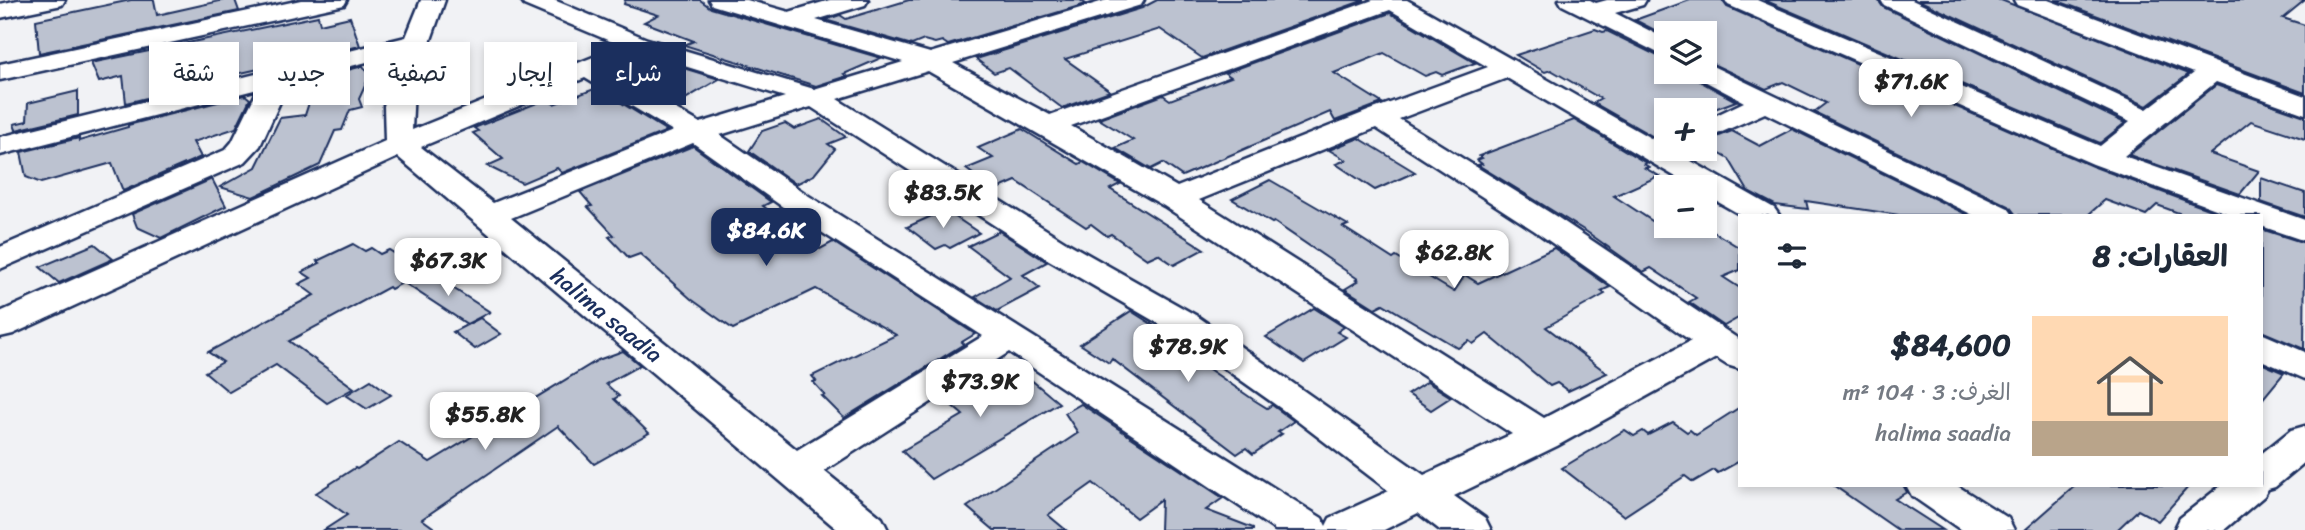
<!DOCTYPE html>
<html lang="ar">
<meta charset="utf-8">
<style>
body{margin:0;font-family:Sriracha,"Playpen Sans Arabic",sans-serif;background:#f6f6f7;color:#1f2937;direction:rtl;height:100vh;display:flex;flex-direction:column;font-size:26px;white-space:nowrap}
*{box-sizing:border-box;margin:0}
p{font-size:23px;color:#747a83}
.icon{flex:none;width:38px;height:38px;fill:none;stroke:currentColor;stroke-width:2;stroke-linecap:round;stroke-linejoin:round}
.map{position:relative;flex:1;overflow:hidden;direction:ltr}
.drawer{position:absolute;left:1738px;top:214px;width:525px;height:273px;display:flex;flex-direction:column;background:#fff;border-radius:0px;box-shadow:0 4px 10px #0003;direction:rtl}
.drawer>*{flex:none}
.banner{position:absolute;left:21px;top:42px;width:665px;height:63px;direction:rtl;display:flex;gap:14px}
.fabs{position:absolute;left:1654px;top:21px;display:grid;gap:14px}
.fabs a{display:grid;place-items:center;width:63px;height:63px;border-radius:0px;background:#fff;box-shadow:0 4px 10px #0003;font-size:35px}
.price{position:absolute;translate:-50% -60px;padding:0 16px;border-radius:14px;background:#fff;color:#222;font-size:23px;line-height:46px;filter:drop-shadow(0 2px 4px #0008)}
.price::after{content:'';position:absolute;left:50%;top:42px;width:21px;height:16px;margin-left:-10px;background:inherit;clip-path:polygon(0 0,100% 0,50% 100%)}
.price.current{background:#1b2f5e;color:#fff}
ul{padding:0;list-style:none}
li{display:flex;align-items:center;gap:21px;height:175px;padding:0 35px}
li+li{border-top:2px solid #e0e1e3}
li span{display:grid;place-items:center;flex:none;width:196px;height:140px;border-radius:0px;color:#555}
li>.icon{margin-inline-start:auto}
span .icon{width:84px;height:84px;fill:#fffc;stroke-width:1}
li b{font-size:30px}
h2{display:flex;justify-content:space-between;align-items:center;height:84px;padding:0 35px;font-size:30px}
.pill{padding:0 24px;border-radius:0px;background:#fff;box-shadow:0 4px 10px #0003;font-size:24px;line-height:63px}
.pill.current{background:#1b2f5e;color:#fff}
.map>svg:first-child{display:block}
.building{fill:#bcc2d0;stroke:#1b2f5e;stroke-width:2}
.lines{fill:none;stroke-linecap:round;stroke-linejoin:round}
.minor-casing{stroke:#1b2f5e;stroke-width:5}
.minor{fill:#fff;fill-rule:evenodd}
.labels{text-anchor:middle;stroke-width:5;stroke-linejoin:round;paint-order:stroke}
.street-label{font-size:23px;fill:#1b2f5e;stroke:#fff}
</style>
<div class="map">
<svg width="2305" height="530" viewBox="0 0 2305 530">
<rect width="100%" height="100%" fill="#f1f2f5"/>
<filter id="ink" filterUnits="userSpaceOnUse"><feTurbulence type="fractalNoise" baseFrequency=".0143" numOctaves="2"/><feDisplacementMap in="SourceGraphic" scale="14" xChannelSelector="R" yChannelSelector="G"/><feConvolveMatrix kernelMatrix="1 2 1 2 8 2 1 2 1" color-interpolation-filters="sRGB"/></filter>
<g filter="url(#ink)">
<g class="building">
<polygon points="131,0 154,0 157,15 224,0 235,0 239,11 39,53 36,20"/>
<polygon points="625,0 700,0 711,8 881,58 844,74 847,76 816,86 684,45 694,41 644,22 658,15 624,4"/>
<polygon points="909,0 1080,0 1086,4 948,45 942,41 935,43 924,40 912,45 825,20 840,15 846,19"/>
<polygon points="1157,0 1365,0 1202,58 1160,29 1065,59 1110,91 1062,108 1009,68 994,73 976,59 1142,8"/>
<polygon points="1690,0 1722,0 1727,7 2092,166 2224,215 2184,215 2157,205 2146,215 2105,200 2088,215 2016,215 2009,206 1814,112 1826,103 1783,82 1766,89 1704,60 1704,33 1666,33 1666,36 1635,20"/>
<polygon points="1764,0 1878,0 1883,7 2125,123 2100,143"/>
<polygon points="1918,0 2001,0 2189,74 2147,106"/>
<polygon points="2055,0 2305,0 2283,18 2305,25 2305,93"/>
<polygon points="1390,13 1475,63 1442,75 1436,72 1425,76 1384,53 1334,73 1382,103 1335,121 1330,112 1182,176 1163,163 1151,169 1115,148 1133,140 1099,119 1163,95 1170,100 1231,77 1225,73"/>
<polygon points="318,16 320,24 350,17 360,46 223,77 226,79 126,103 123,76 99,82 91,63"/>
<polygon points="1595,29 1603,32 1607,31 1666,60 1666,72 1689,72 1694,78 1736,101 1704,113 1704,110 1666,110 1666,144 1594,103 1601,99 1551,70 1545,72 1516,55"/>
<polygon points="651,58 719,79 675,105 626,77 631,75 623,69"/>
<polygon points="363,66 370,75 359,99 362,107 350,110 342,130 335,131 320,165 253,197 220,187 256,167 280,118 305,115 317,78"/>
<polygon points="2216,85 2305,116 2305,139 2251,121 2210,154 2259,171 2240,194 2129,155"/>
<polygon points="597,88 667,131 562,173 557,168 522,183 487,166 503,159 473,133 478,131 474,128 547,99 554,104"/>
<polygon points="78,91 78,115 16,130 14,124 27,121 28,103"/>
<polygon points="245,95 250,99 236,128 193,142 201,157 123,191 112,163 41,183 26,177 21,152 79,138 79,141 128,127 128,125"/>
<polygon points="821,119 846,137 828,144 835,149 814,175 796,184 749,151 762,131 785,123 794,129"/>
<polygon points="1574,120 1646,163 1644,164 1649,167 1645,168 1659,176 1614,196 1660,226 1666,223 1666,226 1704,226 1740,248 1740,270 1723,277 1740,288 1740,317 1724,326 1689,302 1696,298 1651,268 1643,272 1587,232 1478,165 1482,164 1477,160 1482,158 1479,156"/>
<polygon points="1022,129 1079,164 1083,162 1120,184 1110,189 1204,249 1174,265 1158,254 1147,259 1111,234 1107,236 1091,224 1086,227 1016,181 995,190 966,169 993,158 978,148"/>
<polygon points="1792,129 1968,215 1899,215 1806,201 1808,209 1775,205 1748,191 1729,159 1704,145 1704,142 1732,131 1760,146"/>
<polygon points="1359,138 1415,172 1375,190 1336,164 1346,160 1329,150"/>
<polygon points="693,146 771,202 763,206 820,249 833,242 975,334 962,342 964,344 844,418 822,396 825,395 813,382 816,381 812,376 896,335 816,289 733,329 691,299 640,254 629,258 609,237 614,235 588,207 592,206 580,192"/>
<polygon points="2261,178 2305,193 2305,217 2261,202"/>
<polygon points="212,179 226,206 161,238 137,227 132,214"/>
<polygon points="1270,180 1348,225 1343,227 1393,259 1396,257 1454,292 1465,275 1478,283 1554,248 1610,287 1601,291 1605,294 1546,327 1607,373 1568,391 1557,383 1550,386 1487,334 1473,344 1469,341 1458,348 1383,304 1375,308 1345,289 1358,281 1356,280 1358,279 1274,222 1272,223 1232,199"/>
<polygon points="945,210 979,233 950,248 945,245 936,249 907,227"/>
<polygon points="2261,229 2305,243 2304,349 2261,331"/>
<polygon points="999,231 1047,262 1023,275 1040,288 997,311 975,297 1010,277 968,246"/>
<polygon points="95,244 113,259 59,283 40,267"/>
<polygon points="353,244 365,251 371,248 380,254 389,250 424,272 391,289 389,287 289,341 354,388 327,403 276,365 229,392 205,372 223,362 208,352 314,295 299,284 311,278 302,272 320,263 317,261"/>
<polygon points="428,272 490,312 467,324 406,284"/>
<polygon points="1314,308 1344,327 1337,332 1346,337 1304,363 1266,337"/>
<polygon points="1131,311 1199,354 1193,358 1254,400 1267,408 1272,405 1294,421 1278,432 1282,434 1253,454 1246,448 1237,454 1112,359 1109,363 1080,344"/>
<polygon points="480,318 501,334 475,349 453,332"/>
<polygon points="623,351 640,365 606,384 619,396 614,399 649,433 594,464 558,426 422,519 437,530 324,530 347,515 316,493 355,468 357,469 399,442 430,462 598,360"/>
<polygon points="2261,363 2284,373 2261,401"/>
<polygon points="992,366 1004,376 1018,369 1059,403 931,479 902,451 963,415 943,398"/>
<polygon points="371,380 391,395 367,409 346,395"/>
<polygon points="1427,382 1451,397 1431,410 1408,394"/>
<polygon points="1081,404 1223,498 1206,510 1253,528 1253,530 1160,530 1161,500 1136,518 1093,483 1048,515 1066,530 994,530 967,507 1078,433 1065,413"/>
<polygon points="1740,407 1740,461 1718,473 1714,470 1693,482 1685,476 1624,516 1562,468 1625,430 1634,436 1643,431 1648,435 1673,422 1687,432 1690,430 1696,435"/>
<polygon points="1833,485 1903,485 1907,492 1895,499 1943,530 1898,530"/>
<polygon points="2076,485 2190,485 2158,521 2138,510 2117,530 2025,530"/>
</g>
<g class="lines">
<g class="minor-casing">
<g id="minor">
<polygon points="18,0 65,0 62,5 0,18 0,4"/>
<polygon points="301,0 347,0 344,5 335,7 0,80 0,64"/>
<path d="M421,0H445L414,88L412,130L608,51L617,53L621,59L617,65L607,69L700,123L785,97L629,49L524,5L521,0H554L647,39L814,89L903,62L712,5L709,0H747L789,12L830,0H868L865,5L816,20L930,53L1107,0H1144L1141,5L953,63L1050,115L1373,0H1407L1774,208L1779,215H1741L1704,194V187H1693L1507,78L1399,119L1557,217L1740,340V369L1727,365L1716,358L1557,446L1454,496L1485,518L1491,530H1440L1418,513L1384,530H1275L1009,352L824,471L882,518L888,530H838L398,157L13,334L0,337V312L385,141L384,106L398,54L289,82L260,146L245,162L0,269V247L225,150L232,142L258,89L0,155V137L406,37ZM1390,10L1488,67L1368,111L1177,187L1071,126ZM928,71L1164,206L1512,434L1424,475L1197,316L1066,242L837,99ZM585,78L673,131L493,203L421,147ZM811,107L1042,256L1173,332L1283,410L1389,491L1330,518L1326,526L1322,518L809,196L720,135ZM1376,128L1535,231L1691,341L1544,418L1199,200ZM693,143L787,210L983,336L797,450L511,218Z"/>
<polygon points="1559,0 1590,0 1596,3 1607,0 1646,0 1643,5 1615,13 1666,39 1666,57 1562,5"/>
<polygon points="1725,0 1757,0 2100,146 2130,122 1884,5 1881,0 1912,0 2147,109 2194,73 2017,5 2014,0 2048,0 2305,96 2305,114 2216,82 2124,156 2305,220 2305,241 2261,226 2261,215 2232,215 2093,164 1728,5"/>
<polygon points="1704,62 2008,208 2013,215 1973,215 1765,113 1704,140 1704,121 1744,102 1695,76 1692,72 1704,72"/>
<polygon points="2261,333 2305,352 2305,379 2261,360"/>
<polygon points="2305,426 2305,462 2275,487 2268,489 2264,496 2224,530 2174,530 2180,518 2222,485 2261,485 2261,454 2291,430"/>
<polygon points="1906,485 1956,485 2008,518 2014,530 1961,530 1912,496"/>
</g>
</g>
<use href="#minor" class="minor"/>
</g>
</g>
<g class="labels">
<g class="street-label">
<text transform="translate(607 315) rotate(39)" y="8">halima saadia</text>
</g>
</g>
</svg>
<div class="fabs">
<a><svg class="icon" aria-label="layers" viewBox="0 0 24 24"><path d="M12 4l9 5-9 5-9-5zM3 14l9 5 9-5"/></svg></a>
<a>+</a>
<a>−</a>
</div>
<b class="price" style="left:1911px;top:119px">$71.6K</b>
<b class="price" style="left:943px;top:230px">$83.5K</b>
<b class="price current" style="left:766px;top:268px">$84.6K</b>
<b class="price" style="left:1454px;top:290px">$62.8K</b>
<b class="price" style="left:448px;top:298px">$67.3K</b>
<b class="price" style="left:1188px;top:384px">$78.9K</b>
<b class="price" style="left:980px;top:419px">$73.9K</b>
<b class="price" style="left:485px;top:452px">$55.8K</b>
<div class="banner">
<a class="pill current">شراء</a>
<a class="pill">إيجار</a>
<a class="pill">تصفية</a>
<a class="pill">جديد</a>
<a class="pill">شقة</a>
</div>
<section class="drawer">
<h2>العقارات: 8<svg class="icon" aria-label="filters" viewBox="0 0 24 24"><path d="M4 7h16M4 17h16"/><circle cx="9" cy="7" r="2"/><circle cx="15" cy="17" r="2"/></svg></h2>
<ul>
<li><span style="background:linear-gradient(#ffd9b3 75%,#b9a48a 0)"><svg class="icon" aria-label="home" viewBox="0 0 24 24"><path d="M3 11l9-7 9 7M6 9v11h12V9"/></svg></span><div><b>$84,600</b><p>الغرف: 3 · 104 m²</p><p>halima saadia</p></div></li>
</ul>
</section>
</div>
